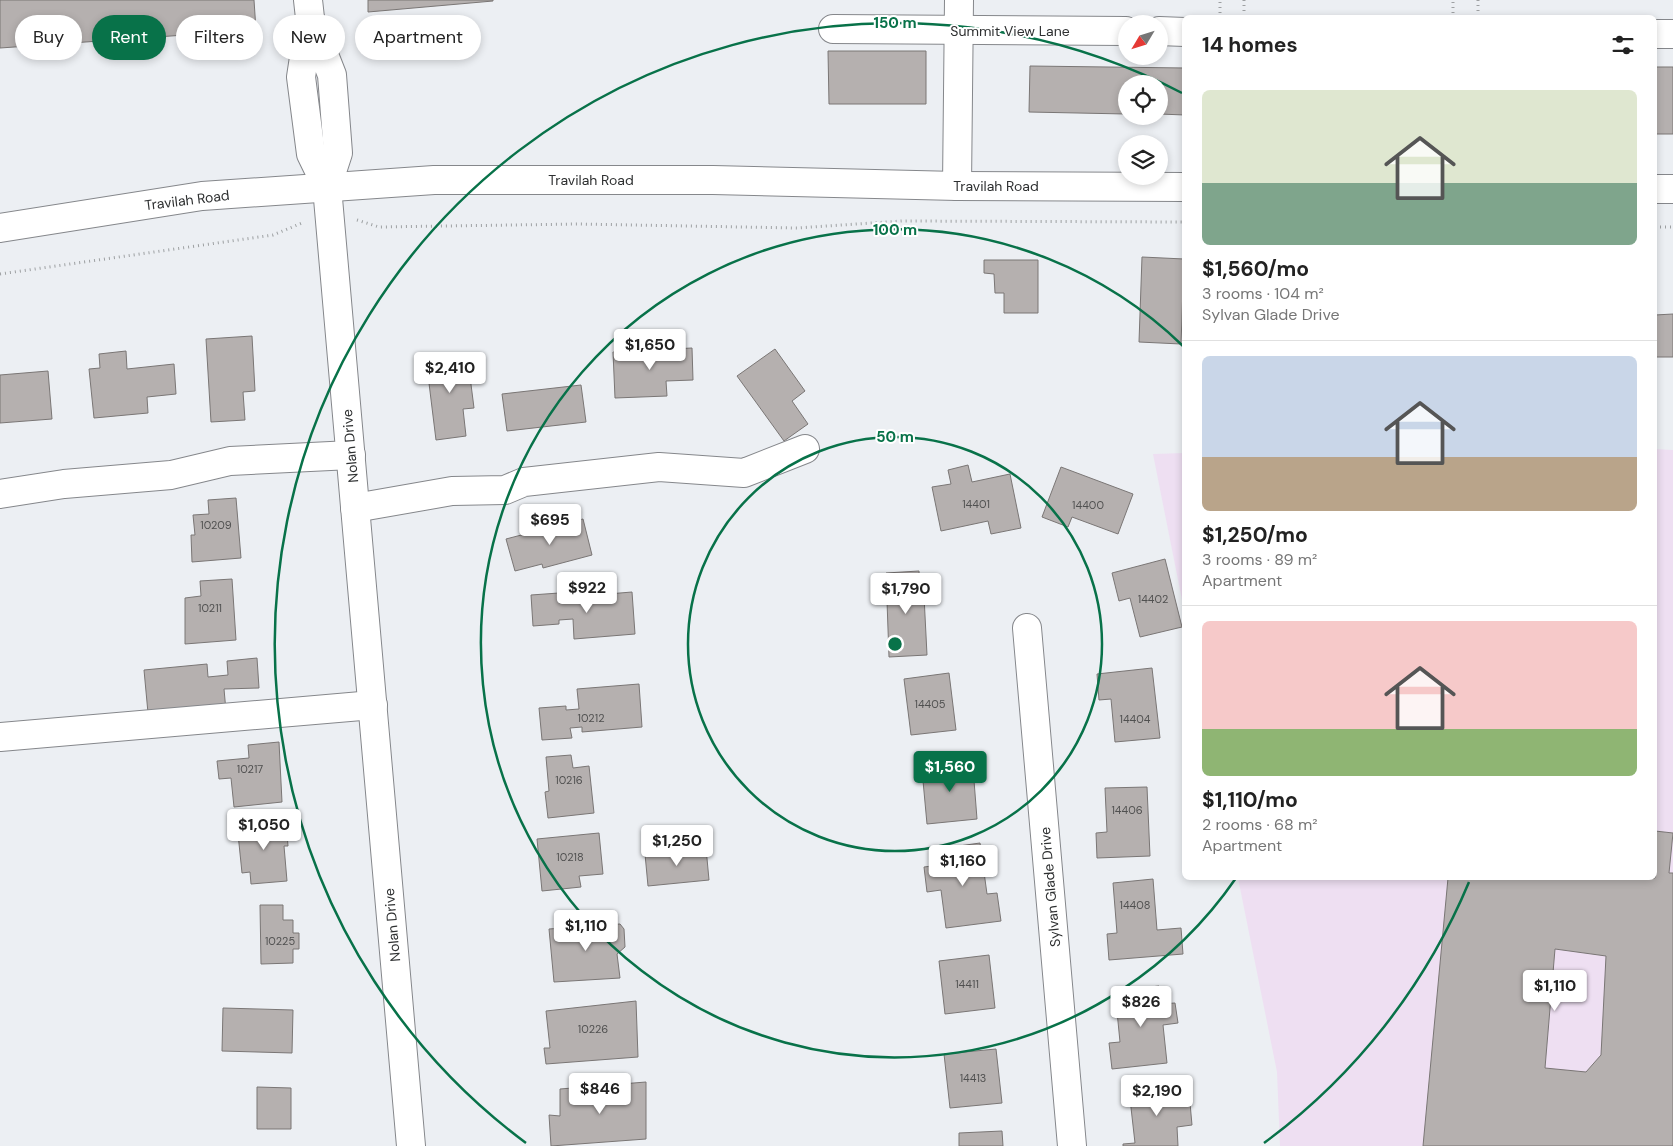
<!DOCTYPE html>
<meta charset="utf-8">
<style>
body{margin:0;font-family:"DM Sans",sans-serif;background:#f6f6f6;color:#222;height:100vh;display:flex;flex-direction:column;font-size:19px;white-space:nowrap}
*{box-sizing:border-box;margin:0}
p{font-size:16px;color:#767676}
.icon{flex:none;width:28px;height:28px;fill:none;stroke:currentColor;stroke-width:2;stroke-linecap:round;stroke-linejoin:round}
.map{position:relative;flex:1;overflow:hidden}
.details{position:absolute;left:1182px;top:15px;width:475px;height:865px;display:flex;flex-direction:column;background:#fff;border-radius:8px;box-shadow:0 2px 8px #0003}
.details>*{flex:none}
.top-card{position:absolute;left:15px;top:15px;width:475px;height:45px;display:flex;gap:10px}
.needle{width:32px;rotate:232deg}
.controls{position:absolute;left:1118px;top:15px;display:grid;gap:10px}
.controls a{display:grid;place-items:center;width:50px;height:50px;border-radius:50%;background:#fff;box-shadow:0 2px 8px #0003;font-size:25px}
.price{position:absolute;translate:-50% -42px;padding:0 11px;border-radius:5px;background:#fff;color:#222;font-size:16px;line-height:32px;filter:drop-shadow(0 1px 2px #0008)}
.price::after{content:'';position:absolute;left:50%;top:30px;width:15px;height:11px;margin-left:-8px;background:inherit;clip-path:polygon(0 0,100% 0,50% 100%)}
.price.on{background:#087249;color:#fff}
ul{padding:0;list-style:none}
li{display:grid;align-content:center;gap:10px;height:265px;padding:0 20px}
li+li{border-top:1px solid #e0e0e0}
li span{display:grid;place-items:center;height:155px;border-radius:8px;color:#555}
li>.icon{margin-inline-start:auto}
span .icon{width:90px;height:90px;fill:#fffc;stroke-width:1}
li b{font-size:21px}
h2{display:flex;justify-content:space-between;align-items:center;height:60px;padding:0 20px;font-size:21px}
.tag{padding:0 18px;border-radius:22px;background:#fff;box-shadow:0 2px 8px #0003;font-size:18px;line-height:45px}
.tag.on{background:#087249;color:#fff}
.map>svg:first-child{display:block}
.education{fill:#eedff2}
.building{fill:#b5b0af;stroke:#7a7675;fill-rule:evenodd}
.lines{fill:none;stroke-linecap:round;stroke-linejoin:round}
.minor-casing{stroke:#85878b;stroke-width:30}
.major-casing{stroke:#85878b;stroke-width:30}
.path{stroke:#9da0a2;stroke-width:3;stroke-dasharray:1 4;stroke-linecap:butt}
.minor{stroke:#fff;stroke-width:28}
.major{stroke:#fff;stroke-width:28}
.ring{fill:none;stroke:#087249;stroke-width:2.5}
.labels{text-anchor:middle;stroke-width:4;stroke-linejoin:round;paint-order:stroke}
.number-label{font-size:11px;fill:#505050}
.street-label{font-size:14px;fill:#2e3031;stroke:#fff}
.centre{fill:#087249;stroke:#fff;stroke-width:2.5}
.ring-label{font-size:15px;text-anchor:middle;font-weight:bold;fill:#087249;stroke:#fff;stroke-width:4;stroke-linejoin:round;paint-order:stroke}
</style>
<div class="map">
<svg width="1673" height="1146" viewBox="0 0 1673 1146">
<rect width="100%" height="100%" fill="#eceff3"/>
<g class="education">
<polygon points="1655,449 1673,450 1673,1146 1280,1146 1277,1072 1238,878 1655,878"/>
<polygon points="1185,453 1185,615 1153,454"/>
</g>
<g class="building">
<polygon points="0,0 254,0 256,30 0,48"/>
<polygon points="368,0 493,0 493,1 368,12"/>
<polygon points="828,51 926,51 926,104 829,104"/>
<polygon points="1030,66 1185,68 1185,115 1159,114 1159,84 1126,84 1126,114 1029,112"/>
<rect x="1655" y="67" width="18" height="67"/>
<polygon points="1142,257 1184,259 1181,344 1139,342"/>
<polygon points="984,260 1038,260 1038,313 1004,313 1004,293 995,293 994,274 984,273"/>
<polygon points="1673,314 1673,357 1655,357 1655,315"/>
<polygon points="252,336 255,391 243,392 245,420 211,422 206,339"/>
<polygon points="692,348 693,380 666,381 667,396 615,398 613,352"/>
<polygon points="775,349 805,391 792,401 808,424 784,441 737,376"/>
<polygon points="126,351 127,369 174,364 176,394 147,397 148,413 94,418 89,369 100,368 99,354"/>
<polygon points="467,353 474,408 463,409 466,436 436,440 426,359"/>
<polygon points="48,371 52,419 0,423 0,375"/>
<polygon points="581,385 586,422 507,431 502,394"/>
<polygon points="968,465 972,482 1010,474 1021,528 991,534 988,521 941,531 932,487 951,484 948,470"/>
<polygon points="1061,467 1133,494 1118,534 1072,517 1068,527 1042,517"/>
<polygon points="236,498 241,558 192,562 191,535 195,535 193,515 209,514 208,500"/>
<polygon points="583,519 592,555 543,568 542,564 515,571 506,539"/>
<polygon points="1165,559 1182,627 1140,637 1130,598 1119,601 1112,573"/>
<polygon points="919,571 920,596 924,596 927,655 889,657 886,573"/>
<polygon points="232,579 236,640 185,644 185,598 201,596 200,581"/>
<polygon points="632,592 635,634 574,639 573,619 559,620 559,624 533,626 531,595 559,593 559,603 572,602 572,597"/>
<polygon points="257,658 259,688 224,689 226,711 148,713 144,670 207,664 208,677 228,675 227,661"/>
<polygon points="1152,668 1160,738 1115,742 1111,699 1099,700 1097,674"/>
<polygon points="949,673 956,730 911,735 904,679"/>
<polygon points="639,684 642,727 582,732 582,727 570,728 572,738 542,740 539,708 566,706 566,710 579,709 577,689"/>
<polygon points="279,742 282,802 234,807 231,778 219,779 217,761 249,758 248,745"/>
<polygon points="571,755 573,768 589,766 594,813 548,818 545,792 549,791 546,757"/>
<polygon points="972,755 977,819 927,824 922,770 958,767 957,757"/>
<polygon points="1147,787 1150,856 1097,858 1096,833 1107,832 1105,788"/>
<polygon points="286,820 288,846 284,846 287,881 251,884 250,872 242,873 237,824"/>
<path d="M1655,831L1673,833L1669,873H1673V1146H1423L1448,878H1655ZM1555,949L1606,956L1601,1055L1586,1072L1545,1068Z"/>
<polygon points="599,833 603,874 579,876 581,887 542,891 537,839"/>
<polygon points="980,843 987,894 997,893 1001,921 946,928 941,890 927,892 924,867 940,865 938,849"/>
<polygon points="706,848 709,880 648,886 645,854"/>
<polygon points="1153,879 1157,930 1181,928 1183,954 1109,960 1107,934 1117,933 1113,883"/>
<polygon points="260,905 283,905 283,920 293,920 293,933 299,933 299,949 293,949 293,963 261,964"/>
<polygon points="620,924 624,929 625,947 617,954 620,978 554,982 549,929"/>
<polygon points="989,955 995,1008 945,1014 939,961"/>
<polygon points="1159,986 1160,1004 1175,1003 1178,1023 1163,1025 1167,1063 1112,1069 1109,1043 1120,1042 1115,991"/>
<polygon points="636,1001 638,1057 546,1064 544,1048 550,1048 546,1011"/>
<polygon points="223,1008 293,1010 292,1053 222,1051"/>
<polygon points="996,1049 1002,1103 950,1108 944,1054"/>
<polygon points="646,1082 646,1139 551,1146 549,1115 560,1116 560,1089"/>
<polygon points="1173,1086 1175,1104 1190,1103 1192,1125 1177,1127 1178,1146 1123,1146 1123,1144 1135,1143 1129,1090"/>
<polygon points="257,1087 291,1088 291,1129 257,1129"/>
<polygon points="1002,1131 1003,1146 959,1146 959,1133"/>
</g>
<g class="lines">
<g class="minor-casing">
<g id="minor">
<polyline points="308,0 310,18 301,77 311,154 327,187 411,1146"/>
<polyline points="310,19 332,75 338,153 327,187"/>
<polyline points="833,29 1126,31"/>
<polyline points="1159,31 1185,32"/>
<polyline points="1655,34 1673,34"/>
<polyline points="957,186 959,0"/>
<polyline points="0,494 64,484 171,475 230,461 351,455"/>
<polyline points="355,508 452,491 505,490 524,482 659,467 744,473 805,449"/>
<polyline points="1027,628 1072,1146"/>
<polyline points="0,737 373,705"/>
</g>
</g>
<g class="major-casing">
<g id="major">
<polyline points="1655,189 1673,189"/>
<polyline points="0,228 202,196 434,180 713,180 957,186 1185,187"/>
</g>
</g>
<g class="path">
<polyline points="1244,0 1244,18"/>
<polyline points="1478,0 1478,18"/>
<polyline points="1220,18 1220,0"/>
<polyline points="1453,18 1453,0"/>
<polyline points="357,220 379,227 579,224 797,228 902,221 1185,222"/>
<polyline points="1655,227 1673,227"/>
<polyline points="0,274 273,235 302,223"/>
</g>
<use href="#minor" class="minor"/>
<use href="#major" class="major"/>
</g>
<g class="ring">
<circle cx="895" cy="644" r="207"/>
<path d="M1236 878A414 414 0 1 1 1183 346"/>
<path d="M1469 882A621 621 0 0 1 1264 1143M526 1143A621 621 0 0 1 1182 93"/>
</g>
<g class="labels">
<g class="number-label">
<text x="976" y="508">14401</text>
<text x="1088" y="509">14400</text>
<text x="216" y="529">10209</text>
<text x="1153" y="603">14402</text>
<text x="210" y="612">10211</text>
<text x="930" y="708">14405</text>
<text x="591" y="722">10212</text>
<text x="1135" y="723">14404</text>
<text x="250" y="773">10217</text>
<text x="569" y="784">10216</text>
<text x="1127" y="814">14406</text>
<text x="570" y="861">10218</text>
<text x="1135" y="909">14408</text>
<text x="280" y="945">10225</text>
<text x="967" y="988">14411</text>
<text x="593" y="1033">10226</text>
<text x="973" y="1082">14413</text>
</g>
<g class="street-label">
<text x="1010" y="36">Summit View Lane</text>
<text x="591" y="185">Travilah Road</text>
<text x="996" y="191">Travilah Road</text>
<text transform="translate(187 200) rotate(-7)" y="5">Travilah Road</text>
<text transform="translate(350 446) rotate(-95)" y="5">Nolan Drive</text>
<text transform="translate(1050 887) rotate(-95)" y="5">Sylvan Glade Drive</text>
<text transform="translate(392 925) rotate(-95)" y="5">Nolan Drive</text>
</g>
</g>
<circle cx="895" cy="644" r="8" class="centre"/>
<g class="ring-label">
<text x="895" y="28">150 m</text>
<text x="895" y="235">100 m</text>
<text x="895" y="442">50 m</text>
</g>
</svg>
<div class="controls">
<a><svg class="needle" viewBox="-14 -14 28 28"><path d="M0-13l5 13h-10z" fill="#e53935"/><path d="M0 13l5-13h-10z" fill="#767676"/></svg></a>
<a><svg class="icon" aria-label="locate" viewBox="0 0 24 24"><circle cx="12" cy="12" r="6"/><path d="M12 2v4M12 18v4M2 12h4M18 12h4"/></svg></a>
<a><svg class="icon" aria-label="layers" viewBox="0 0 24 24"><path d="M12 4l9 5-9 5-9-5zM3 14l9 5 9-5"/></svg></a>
</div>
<b class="price" style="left:650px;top:371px">$1,650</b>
<b class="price" style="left:450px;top:394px">$2,410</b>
<b class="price" style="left:550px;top:546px">$695</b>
<b class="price" style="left:587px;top:614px">$922</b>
<b class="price" style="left:906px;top:615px">$1,790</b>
<b class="price on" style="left:950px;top:793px">$1,560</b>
<b class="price" style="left:264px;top:851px">$1,050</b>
<b class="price" style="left:677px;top:867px">$1,250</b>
<b class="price" style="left:963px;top:887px">$1,160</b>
<b class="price" style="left:586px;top:952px">$1,110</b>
<b class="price" style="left:1555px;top:1012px">$1,110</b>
<b class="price" style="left:1141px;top:1028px">$826</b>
<b class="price" style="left:600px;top:1115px">$846</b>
<b class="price" style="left:1157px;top:1117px">$2,190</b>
<div class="top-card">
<a class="tag">Buy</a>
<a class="tag on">Rent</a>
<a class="tag">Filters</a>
<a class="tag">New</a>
<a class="tag">Apartment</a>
</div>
<section class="details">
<h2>14 homes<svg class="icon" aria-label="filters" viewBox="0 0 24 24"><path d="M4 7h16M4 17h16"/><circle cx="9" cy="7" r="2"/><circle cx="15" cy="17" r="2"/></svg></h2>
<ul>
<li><span style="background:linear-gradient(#dfe7d0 60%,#7fa58c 0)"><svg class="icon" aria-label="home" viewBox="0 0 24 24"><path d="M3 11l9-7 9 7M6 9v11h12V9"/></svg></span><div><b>$1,560/mo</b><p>3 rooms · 104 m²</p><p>Sylvan Glade Drive</p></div></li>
<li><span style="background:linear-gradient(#c9d6e8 65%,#b9a48a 0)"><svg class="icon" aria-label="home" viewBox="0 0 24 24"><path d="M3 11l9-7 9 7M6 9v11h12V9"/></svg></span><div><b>$1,250/mo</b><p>3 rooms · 89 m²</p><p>Apartment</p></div></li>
<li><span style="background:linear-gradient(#f6c9c9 70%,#8fb573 0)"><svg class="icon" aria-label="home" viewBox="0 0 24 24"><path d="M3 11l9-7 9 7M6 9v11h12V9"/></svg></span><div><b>$1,110/mo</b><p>2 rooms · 68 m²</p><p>Apartment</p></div></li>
</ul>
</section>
</div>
